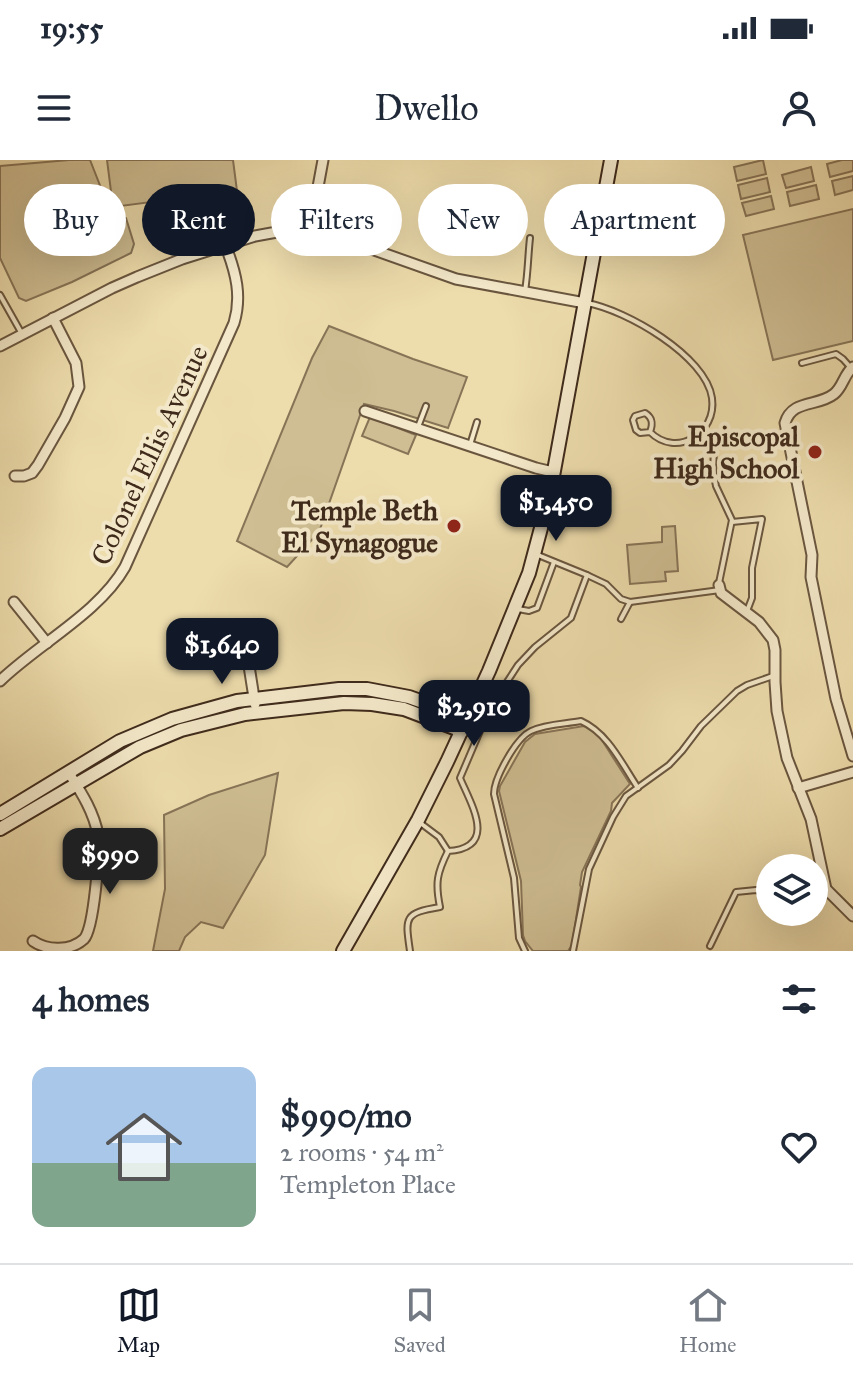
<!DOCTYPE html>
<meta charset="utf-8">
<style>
body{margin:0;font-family:"IM FELL Great Primer",serif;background:#f2f2f3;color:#1f2937;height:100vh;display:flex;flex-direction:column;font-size:30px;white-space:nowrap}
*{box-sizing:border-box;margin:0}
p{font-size:26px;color:#747a83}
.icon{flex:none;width:44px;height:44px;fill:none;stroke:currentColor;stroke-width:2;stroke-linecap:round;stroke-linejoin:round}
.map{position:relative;height:791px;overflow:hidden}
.sheet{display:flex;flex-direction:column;background:#fff;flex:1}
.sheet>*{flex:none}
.guide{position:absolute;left:24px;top:24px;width:806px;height:72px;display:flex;gap:16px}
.tools{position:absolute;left:756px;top:694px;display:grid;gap:16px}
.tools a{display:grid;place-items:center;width:72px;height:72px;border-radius:50%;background:#fff;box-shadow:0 8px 32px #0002;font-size:40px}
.price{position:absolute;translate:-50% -68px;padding:0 18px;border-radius:16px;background:#111827;color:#fff;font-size:26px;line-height:52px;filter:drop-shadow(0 2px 4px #0008)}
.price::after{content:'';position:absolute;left:50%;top:48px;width:24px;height:18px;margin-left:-12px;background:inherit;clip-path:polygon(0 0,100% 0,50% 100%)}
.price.on{background:#222;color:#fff}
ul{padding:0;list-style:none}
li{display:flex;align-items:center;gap:24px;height:200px;padding:0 32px}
li span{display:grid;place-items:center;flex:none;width:224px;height:160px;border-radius:16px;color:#555}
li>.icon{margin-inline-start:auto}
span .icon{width:96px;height:96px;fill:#fffc;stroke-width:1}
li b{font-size:34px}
h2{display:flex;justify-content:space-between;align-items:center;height:96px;padding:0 32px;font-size:34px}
.tag{padding:0 28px;border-radius:36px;background:#fff;box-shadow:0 8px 32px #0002;font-size:28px;line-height:72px}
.tag.on{background:#111827;color:#fff}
.status{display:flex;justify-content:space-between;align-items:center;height:56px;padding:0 40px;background:#fff;direction:ltr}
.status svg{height:22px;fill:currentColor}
header{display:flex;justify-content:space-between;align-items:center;height:104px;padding:0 32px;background:#fff;font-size:36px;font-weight:600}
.tabs{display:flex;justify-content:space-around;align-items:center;height:112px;border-top:2px solid #e0e1e3;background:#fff;font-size:22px;color:#747a83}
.tabs a{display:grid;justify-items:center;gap:4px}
.tabs .on{color:#111827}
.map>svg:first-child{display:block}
.green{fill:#cfbe93;stroke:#877457;stroke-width:2}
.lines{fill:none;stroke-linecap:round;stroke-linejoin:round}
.lane-casing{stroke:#6a563f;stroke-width:8}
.street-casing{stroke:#6a563f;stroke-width:13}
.secondary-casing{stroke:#3f2a1b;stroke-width:16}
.lane{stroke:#f3e8c9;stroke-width:4}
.street{stroke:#f3e8c9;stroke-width:9}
.secondary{stroke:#f3e8c9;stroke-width:12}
.poi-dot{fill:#8f2418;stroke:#f3e8c9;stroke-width:3}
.labels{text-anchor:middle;stroke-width:8;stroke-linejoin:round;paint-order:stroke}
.poi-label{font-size:28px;font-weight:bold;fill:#3f2a1b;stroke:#f3e8c9;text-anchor:end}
.street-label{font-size:28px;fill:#3f2a1b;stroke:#f3e8c9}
</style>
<div class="status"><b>19:55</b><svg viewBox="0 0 49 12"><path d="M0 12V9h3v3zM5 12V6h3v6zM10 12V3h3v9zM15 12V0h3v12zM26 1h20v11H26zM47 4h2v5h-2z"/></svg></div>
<header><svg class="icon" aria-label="menu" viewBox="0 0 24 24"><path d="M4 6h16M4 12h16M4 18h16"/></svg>Dwello<svg class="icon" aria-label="person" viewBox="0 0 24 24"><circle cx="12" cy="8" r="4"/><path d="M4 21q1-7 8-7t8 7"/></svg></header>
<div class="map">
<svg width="853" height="791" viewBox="0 0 853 791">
<rect width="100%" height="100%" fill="#eddcac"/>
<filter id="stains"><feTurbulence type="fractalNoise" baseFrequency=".0025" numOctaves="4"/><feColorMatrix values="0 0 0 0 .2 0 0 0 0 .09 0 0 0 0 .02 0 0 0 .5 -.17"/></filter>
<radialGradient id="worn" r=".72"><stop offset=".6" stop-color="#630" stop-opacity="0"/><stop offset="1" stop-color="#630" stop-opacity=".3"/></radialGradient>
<g class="green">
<polygon points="69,0 90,0 101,28 106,54 126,58 134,84 131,93 72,122 26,141 19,138 0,98 0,6"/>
<polygon points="107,0 233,0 237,31 113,47"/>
<polygon points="763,0 766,14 737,21 734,7"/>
<polygon points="842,0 853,0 853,11 830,17 827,4"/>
<polygon points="811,7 814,21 786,28 782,15"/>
<polygon points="853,16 853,30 835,35 832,21"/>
<polygon points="767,18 770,32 741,39 738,25"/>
<polygon points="816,25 819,39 790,46 787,32"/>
<polygon points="771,36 774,49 746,56 742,43"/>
<polygon points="853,49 853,181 773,200 743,75"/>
<polygon points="329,166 413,199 467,217 448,268 394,251 364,244 319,372 287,407 237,381 312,198"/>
<polygon points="370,257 416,275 408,294 362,276"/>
<polygon points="675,366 678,411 665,412 666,421 630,424 627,385 662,382 662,367"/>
<polygon points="584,566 598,574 630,624 612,643 611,651 582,712 580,725 581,727 572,785 568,791 533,791 525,781 523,775 521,721 499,631 500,626 525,582 535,574"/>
<polygon points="278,613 265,695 223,768 201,762 185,777 179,791 153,791 165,729 164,655 209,635"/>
</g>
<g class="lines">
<g class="lane-casing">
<g id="lane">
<path d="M525,131C528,113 528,96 530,78"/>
<polyline points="0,135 22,174"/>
<path d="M587,143C626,150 706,196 712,238C717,274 676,298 650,272C653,264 653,258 645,253L635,256L633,260L636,270L640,273L650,272"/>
<polyline points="802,203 836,194 843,199 851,208"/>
<polyline points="418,267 426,246"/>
<polyline points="699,275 712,284 714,289 713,311 716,326 732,360 719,423"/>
<polyline points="470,285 477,262"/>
<polyline points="732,362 762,359 752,408 752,438 747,451"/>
<polyline points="538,395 587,415"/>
<polyline points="518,449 529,451 537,448 554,402"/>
<polyline points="621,459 630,442"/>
<polyline points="419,662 439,677 448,691"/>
<polyline points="814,731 824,729"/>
<polyline points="710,786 736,732 756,730 770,731"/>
<path d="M410,791C405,757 404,753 440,747C435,723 437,713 448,691C498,688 472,646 460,618L483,564L505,525L518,505L535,487L571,458L587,415L606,424L621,439L630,442L720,430"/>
<path d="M525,791L519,778L514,718L494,634C494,618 516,578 531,571C546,564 565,564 581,561C608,573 622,604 638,628"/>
<polyline points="573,791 589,709 613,657 626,636 669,605 682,591 701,566 737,531 747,525 773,516"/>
</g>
</g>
<g class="street-casing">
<g id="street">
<polyline points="310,70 323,0"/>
<polyline points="0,186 112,128 137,117 182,99 255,76 288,70 301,69 329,74 456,119 585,143"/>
<path d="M853,207C844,214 843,227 834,234C818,247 792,239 785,263L812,395L811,417L836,539L853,596"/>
<polyline points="365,251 536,308 553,312"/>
<polyline points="15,316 24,316 32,313 38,305 65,258 79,227 76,203 53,158"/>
<polyline points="719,425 721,433 759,462 773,480 775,490 775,522 777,551 787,598 811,659 826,729 853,756"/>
<polyline points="14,442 47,483"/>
<polyline points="244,474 255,544"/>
<path d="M0,521C38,484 99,453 125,407L234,163C242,136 236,113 226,87"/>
<polyline points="798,628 853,612"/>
<path d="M33,781C47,791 71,791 84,779C94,768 100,692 98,675C94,652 81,632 69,613"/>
</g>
</g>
<g class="secondary-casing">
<g id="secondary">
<polyline points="0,654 120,581 172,559 237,541 339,529 367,529 409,537 468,558"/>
<polyline points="0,669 140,587 181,570 245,554 344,543 372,544 404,549 462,571"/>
<polyline points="343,791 418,660 447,602 489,511 529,413 549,338 611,0"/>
</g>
</g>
<use href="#lane" class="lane"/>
<use href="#street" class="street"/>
<use href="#secondary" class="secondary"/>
</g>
<g class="poi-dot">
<circle cx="815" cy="292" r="8"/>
<circle cx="454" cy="366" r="8"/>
</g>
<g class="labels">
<g class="poi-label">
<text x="799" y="286">Episcopal<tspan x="799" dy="32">High School</tspan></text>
<text x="438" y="360">Temple Beth<tspan x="438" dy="32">El Synagogue</tspan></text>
</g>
<g class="street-label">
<text transform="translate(149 295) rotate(-65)" y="10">Colonel Ellis Avenue</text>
</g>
</g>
<rect width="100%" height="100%" filter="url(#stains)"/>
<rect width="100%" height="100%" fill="url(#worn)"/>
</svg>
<div class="tools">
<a><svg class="icon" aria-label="layers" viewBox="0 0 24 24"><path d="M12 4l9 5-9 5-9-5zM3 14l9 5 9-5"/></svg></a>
</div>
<b class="price" style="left:556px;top:383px">$1,450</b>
<b class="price" style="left:222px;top:526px">$1,640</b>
<b class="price" style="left:474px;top:588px">$2,910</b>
<b class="price on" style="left:110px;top:736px">$990</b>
<div class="guide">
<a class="tag">Buy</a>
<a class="tag on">Rent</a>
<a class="tag">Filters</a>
<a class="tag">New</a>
<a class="tag">Apartment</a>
</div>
</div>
<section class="sheet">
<h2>4 homes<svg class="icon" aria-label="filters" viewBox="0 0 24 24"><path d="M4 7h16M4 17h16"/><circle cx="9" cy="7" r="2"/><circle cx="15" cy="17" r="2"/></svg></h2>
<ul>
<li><span style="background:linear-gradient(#a9c7e8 60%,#7fa58c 0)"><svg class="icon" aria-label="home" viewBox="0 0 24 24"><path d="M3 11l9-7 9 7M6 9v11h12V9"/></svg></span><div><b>$990/mo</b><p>2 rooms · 54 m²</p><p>Templeton Place</p></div><svg class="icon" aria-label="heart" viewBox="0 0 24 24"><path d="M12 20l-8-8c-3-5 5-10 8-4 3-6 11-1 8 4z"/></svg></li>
</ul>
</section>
<nav class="tabs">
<a class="on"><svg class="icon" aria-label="map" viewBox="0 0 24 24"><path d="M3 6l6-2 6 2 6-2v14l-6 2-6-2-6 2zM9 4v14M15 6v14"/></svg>Map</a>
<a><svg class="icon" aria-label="saved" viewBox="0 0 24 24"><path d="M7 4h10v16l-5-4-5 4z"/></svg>Saved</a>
<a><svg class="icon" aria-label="home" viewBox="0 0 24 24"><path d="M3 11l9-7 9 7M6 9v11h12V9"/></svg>Home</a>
</nav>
